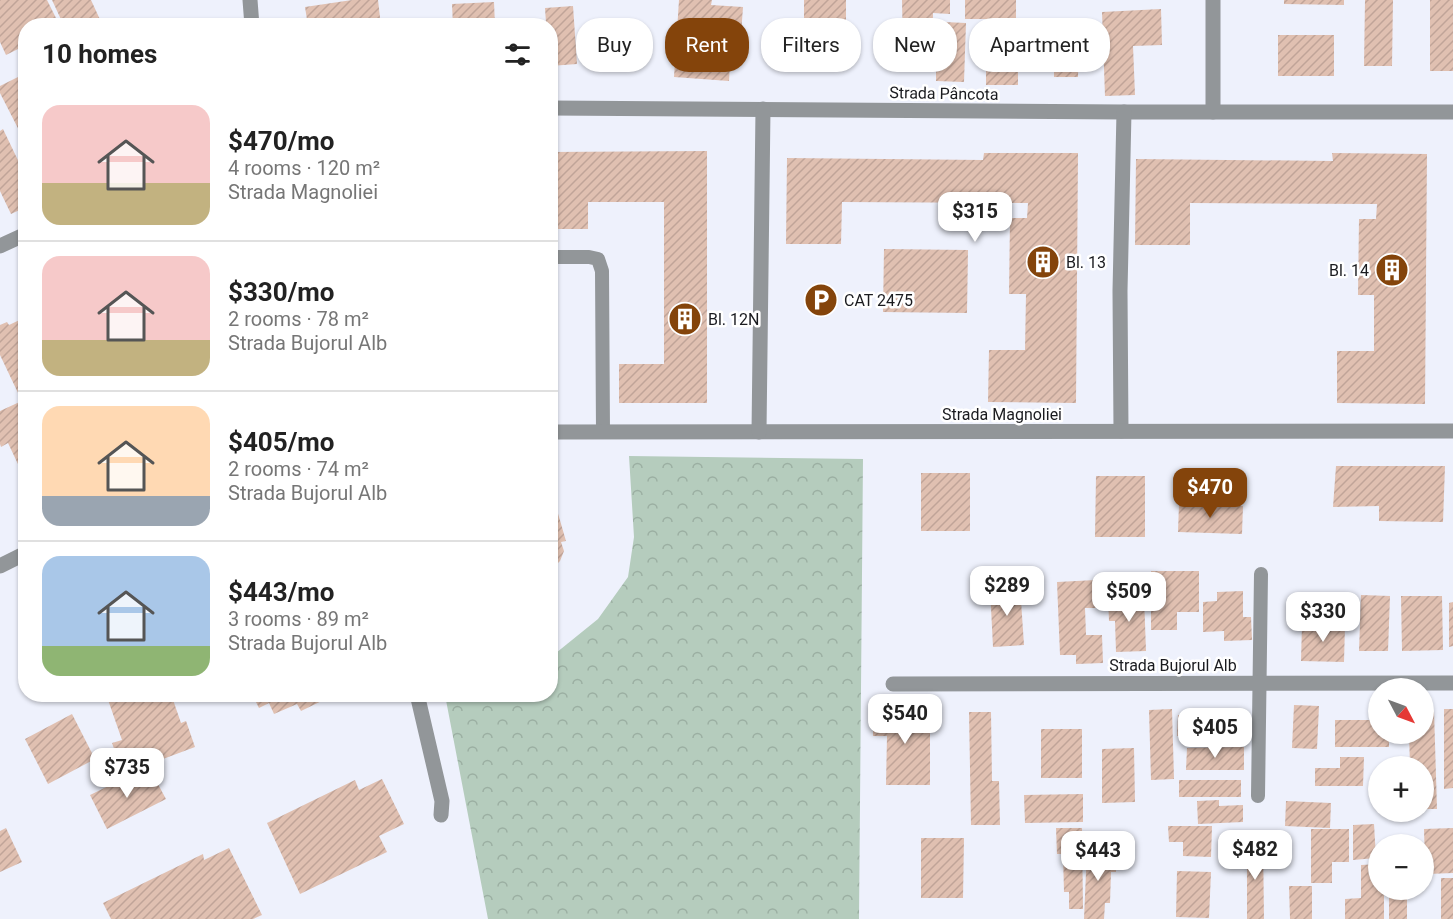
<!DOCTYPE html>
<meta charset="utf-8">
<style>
body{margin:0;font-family:Roboto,sans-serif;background:#f2f2f2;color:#222;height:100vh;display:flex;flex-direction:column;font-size:22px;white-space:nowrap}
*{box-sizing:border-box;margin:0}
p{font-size:20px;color:#767676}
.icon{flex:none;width:33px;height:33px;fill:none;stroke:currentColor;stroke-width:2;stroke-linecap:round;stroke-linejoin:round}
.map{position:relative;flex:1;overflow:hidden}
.side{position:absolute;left:18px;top:18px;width:540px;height:684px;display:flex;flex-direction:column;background:#fff;border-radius:24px;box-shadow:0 2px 4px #0004}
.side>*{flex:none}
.guide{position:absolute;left:576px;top:18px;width:570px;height:54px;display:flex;gap:12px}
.needle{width:39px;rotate:131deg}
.buttons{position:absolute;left:1368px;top:678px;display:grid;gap:12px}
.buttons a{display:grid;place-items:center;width:66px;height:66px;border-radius:50%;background:#fff;box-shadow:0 2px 4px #0004;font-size:30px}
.price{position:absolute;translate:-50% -51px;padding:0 14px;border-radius:12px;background:#fff;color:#222;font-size:20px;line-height:39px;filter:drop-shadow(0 2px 3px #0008)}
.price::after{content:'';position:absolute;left:50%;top:36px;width:18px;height:14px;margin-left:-9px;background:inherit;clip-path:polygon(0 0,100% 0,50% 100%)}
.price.on{background:#84440b;color:#fff}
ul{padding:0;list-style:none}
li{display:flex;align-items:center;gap:18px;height:150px;padding:0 24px}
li+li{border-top:2px solid #e0e0e0}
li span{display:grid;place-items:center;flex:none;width:168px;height:120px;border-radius:18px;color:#555}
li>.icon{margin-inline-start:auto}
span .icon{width:72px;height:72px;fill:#fffc;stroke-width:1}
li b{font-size:26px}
h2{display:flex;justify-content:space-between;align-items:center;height:72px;padding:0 24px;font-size:26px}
.tag{padding:0 21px;border-radius:24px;background:#fff;box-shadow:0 2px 4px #0004;font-size:21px;line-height:54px}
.tag.on{background:#84440b;color:#fff}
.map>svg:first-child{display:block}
.forest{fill:url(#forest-crowns)}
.building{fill:url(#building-hatch)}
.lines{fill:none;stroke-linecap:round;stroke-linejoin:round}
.service{stroke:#929699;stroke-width:14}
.minor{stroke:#929699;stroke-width:15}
.labels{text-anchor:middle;stroke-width:5;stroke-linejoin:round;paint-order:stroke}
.street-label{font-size:16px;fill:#1a1b1f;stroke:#fff}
.poi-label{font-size:16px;fill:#1a1b1f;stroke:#fff;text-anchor:start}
</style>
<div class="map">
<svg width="1453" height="919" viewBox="0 0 1453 919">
<defs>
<pattern id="forest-crowns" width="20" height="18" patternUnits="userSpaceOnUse" patternTransform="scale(1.5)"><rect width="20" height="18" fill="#b5ccbd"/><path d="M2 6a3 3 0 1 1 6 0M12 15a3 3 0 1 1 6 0" fill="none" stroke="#9bafa2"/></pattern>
<pattern id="building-hatch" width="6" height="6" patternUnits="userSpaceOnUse" patternTransform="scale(1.5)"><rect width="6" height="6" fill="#e0c0b1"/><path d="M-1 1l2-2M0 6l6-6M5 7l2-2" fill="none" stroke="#c0a498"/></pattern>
</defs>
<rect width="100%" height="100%" fill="#eef1fc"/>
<polygon class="forest" points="629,456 863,459 859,919 488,919 445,695 550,694 551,657 598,619 628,577 634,537"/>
<g class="building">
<polygon points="0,0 47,0 60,26 26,26 26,45 6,55 0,42"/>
<polygon points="52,0 91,0 103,26 64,26"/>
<polygon points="352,0 378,0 381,26 308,26 305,7"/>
<polygon points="679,0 712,0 711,5 743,7 739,63 730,62 729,81 674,77"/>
<rect x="804" y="0" width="42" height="66"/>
<polygon points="902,0 950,0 950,14 933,13 932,51 903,51"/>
<rect x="965" y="0" width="51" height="19"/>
<polygon points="1284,0 1344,0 1344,5 1284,4"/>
<polygon points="1365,0 1393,0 1392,66 1364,66"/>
<rect x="1430" y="0" width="23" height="71"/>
<polygon points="494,2 495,26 453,26 452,4"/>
<polygon points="573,6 577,64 550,66 550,26 541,26 541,24 546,23 545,8"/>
<polygon points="1161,9 1162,45 1133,46 1135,95 1105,96 1102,12"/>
<polygon points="944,22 966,23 964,82 936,81 936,55 943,55"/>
<polygon points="1054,22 1079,22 1078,77 1054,77 1054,61 1042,61 1043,27 1054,27"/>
<rect x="986" y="27" width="32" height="58"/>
<rect x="1278" y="35" width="56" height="41"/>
<polygon points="24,74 26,77 26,144 0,93 0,86"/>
<polygon points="3,129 26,177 26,207 11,214 0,191 0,131"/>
<polygon points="707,151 707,403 619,403 619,364 664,364 664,202 588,202 588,229 550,229 550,152"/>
<polygon points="984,153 1078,153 1076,403 988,402 989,350 1025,350 1026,294 1009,294 1010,218 1027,218 1028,203 842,202 841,244 786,244 787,158 983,160"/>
<polygon points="1332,153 1427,154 1425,404 1337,403 1337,351 1374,351 1374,295 1358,295 1359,219 1376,219 1377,204 1190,203 1190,245 1135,245 1136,159 1333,161"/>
<polygon points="884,249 968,250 967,313 883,312"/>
<polygon points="26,317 26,392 19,395 0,355 0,325 7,322 9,325"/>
<polygon points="26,399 26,427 20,430 26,441 26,481 8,443 1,447 0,444 0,411"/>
<polygon points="1336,466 1445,466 1443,522 1379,521 1379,506 1333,507"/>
<rect x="921" y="473" width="49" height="58"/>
<polygon points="1096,476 1145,476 1145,537 1095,537"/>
<polygon points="550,486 566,541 561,542 564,551 560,561 556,565 550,567"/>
<polygon points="1179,504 1243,506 1242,534 1178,532"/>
<polygon points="1151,571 1199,571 1199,612 1177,612 1177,630 1151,630"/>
<polygon points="1096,580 1098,608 1085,608 1086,635 1102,635 1103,663 1076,664 1076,655 1060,655 1057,582"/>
<polygon points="1020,586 1024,645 993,647 990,588"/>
<polygon points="1243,591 1243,617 1251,617 1252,640 1224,641 1224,631 1203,632 1203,602 1217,601 1217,592"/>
<polygon points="1361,595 1390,596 1388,651 1359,651"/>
<polygon points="1144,596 1146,651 1116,652 1115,621 1109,621 1108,597"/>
<polygon points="1401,596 1442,596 1443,650 1402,651"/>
<polygon points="1453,602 1453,646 1449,647 1449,603"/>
<polygon points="1302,624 1345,625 1344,662 1301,661"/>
<polygon points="106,694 171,694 181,723 186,721 195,747 123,774 112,743 122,740"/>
<polygon points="252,694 336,694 301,711 297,704 274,714 269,703 259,708"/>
<polygon points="1294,705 1319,706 1317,749 1292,748"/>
<polygon points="1172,709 1174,779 1151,780 1149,710"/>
<polygon points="1444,709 1453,709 1453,788 1444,789"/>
<polygon points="873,710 930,711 930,785 886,785 887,736 873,736"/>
<polygon points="1424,710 1434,710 1437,809 1424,809 1424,766 1410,766 1409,734 1424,734"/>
<polygon points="969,712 991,712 992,781 999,781 1000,825 971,825"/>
<polygon points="72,714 95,759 48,784 25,739"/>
<polygon points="1178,715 1245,715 1245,737 1177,736"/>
<polygon points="1335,720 1378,720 1378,734 1389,734 1389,747 1335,747"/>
<rect x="1041" y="729" width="41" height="49"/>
<polygon points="1244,747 1244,770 1186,770 1187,748"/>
<polygon points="1134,748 1135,802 1102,803 1102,749"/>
<polygon points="1340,757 1364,757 1363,786 1315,786 1315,768 1340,768"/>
<polygon points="133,774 138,783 153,775 166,799 107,829 90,795"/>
<polygon points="382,779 404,824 379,836 387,852 300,894 267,823 355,780 359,790"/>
<rect x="1179" y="780" width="62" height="17"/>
<polygon points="1083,794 1083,822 1025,823 1024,795"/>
<polygon points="1219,800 1219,806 1243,805 1243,822 1198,824 1197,801"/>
<polygon points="1286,801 1331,803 1330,828 1285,826"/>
<polygon points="1374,824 1376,858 1353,860 1353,825"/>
<polygon points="1168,826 1212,826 1211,857 1183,856 1183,842 1169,842"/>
<polygon points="6,828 22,862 0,872 0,831"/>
<polygon points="1056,828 1082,828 1083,909 1069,909 1069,892 1064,892 1063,854 1057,854"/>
<polygon points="1453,828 1453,873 1428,874 1428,863 1425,863 1424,829"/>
<polygon points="1311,829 1349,829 1349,862 1332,862 1332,883 1311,883"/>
<polygon points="921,838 964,838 963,898 921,898"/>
<polygon points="1263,842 1264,919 1247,919 1247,843"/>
<polygon points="229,848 262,915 253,919 111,919 103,903 203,854 204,860"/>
<polygon points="1087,849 1116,850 1116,872 1111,872 1110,903 1105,903 1104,919 1084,919"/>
<polygon points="1378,864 1378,890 1384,890 1384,919 1345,919 1345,899 1361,898 1361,865"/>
<polygon points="1177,871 1211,872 1209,918 1176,917"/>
<rect x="1441" y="878" width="12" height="41"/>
<polygon points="1289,886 1312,886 1312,919 1290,919"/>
<rect x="1389" y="890" width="18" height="29"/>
</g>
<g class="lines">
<g class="service">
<polyline points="550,257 589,257 598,259 602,271 603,432"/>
<polyline points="1258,796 1261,574"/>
</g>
<g class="minor">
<polyline points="250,0 252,26"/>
<polyline points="1213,0 1213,112"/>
<polyline points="550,108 1124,112 1453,112"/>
<polyline points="0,246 26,234"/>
<polyline points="1121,431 1120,291 1124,112"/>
<polyline points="550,432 1453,431"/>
<polyline points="759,432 763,109"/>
<polyline points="0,566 26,553"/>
<polyline points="893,684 1453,683"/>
<polyline points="417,694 442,801 441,815"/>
</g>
</g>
<defs>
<g id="building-disc" transform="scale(1.725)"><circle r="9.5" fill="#84440b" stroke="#fff"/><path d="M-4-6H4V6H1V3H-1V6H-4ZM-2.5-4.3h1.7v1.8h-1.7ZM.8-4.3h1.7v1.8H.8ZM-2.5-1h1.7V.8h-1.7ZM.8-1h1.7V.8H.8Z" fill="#fff"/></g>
<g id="parking-disc" transform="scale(1.725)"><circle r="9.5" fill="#84440b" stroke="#fff"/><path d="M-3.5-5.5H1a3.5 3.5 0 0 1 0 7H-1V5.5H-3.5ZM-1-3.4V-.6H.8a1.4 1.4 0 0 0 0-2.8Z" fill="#fff"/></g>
</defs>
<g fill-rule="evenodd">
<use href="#building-disc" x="1043" y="262"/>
<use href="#building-disc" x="1392" y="270"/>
<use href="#parking-disc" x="821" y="300"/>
<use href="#building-disc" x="685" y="319"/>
</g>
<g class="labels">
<g class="street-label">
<text transform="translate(944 93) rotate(1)" y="6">Strada Pâncota</text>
<text x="1002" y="420">Strada Magnoliei</text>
<text x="1173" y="671">Strada Bujorul Alb</text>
</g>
<g class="poi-label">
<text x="1066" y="268">Bl. 13</text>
<text x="1369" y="276" text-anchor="end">Bl. 14</text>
<text x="844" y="306">CAT 2475</text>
<text x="708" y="325">Bl. 12N</text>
</g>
</g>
</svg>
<div class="buttons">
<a><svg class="needle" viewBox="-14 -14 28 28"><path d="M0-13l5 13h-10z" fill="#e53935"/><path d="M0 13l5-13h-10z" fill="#767676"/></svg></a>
<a>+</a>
<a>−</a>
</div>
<b class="price" style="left:975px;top:243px">$315</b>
<b class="price on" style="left:1210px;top:519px">$470</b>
<b class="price" style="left:1007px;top:617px">$289</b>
<b class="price" style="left:1129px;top:623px">$509</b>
<b class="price" style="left:1323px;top:643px">$330</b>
<b class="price" style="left:905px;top:745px">$540</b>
<b class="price" style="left:1215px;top:759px">$405</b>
<b class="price" style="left:127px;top:799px">$735</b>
<b class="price" style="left:1255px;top:881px">$482</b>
<b class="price" style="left:1098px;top:882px">$443</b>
<div class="guide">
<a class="tag">Buy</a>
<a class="tag on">Rent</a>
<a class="tag">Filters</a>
<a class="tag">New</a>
<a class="tag">Apartment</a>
</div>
<section class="side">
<h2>10 homes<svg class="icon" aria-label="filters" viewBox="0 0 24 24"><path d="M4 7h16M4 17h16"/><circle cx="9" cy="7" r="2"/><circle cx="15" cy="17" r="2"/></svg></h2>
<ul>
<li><span style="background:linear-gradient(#f6c9c9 65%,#c2b280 0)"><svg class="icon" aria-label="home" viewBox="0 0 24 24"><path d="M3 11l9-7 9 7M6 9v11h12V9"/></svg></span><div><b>$470/mo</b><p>4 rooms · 120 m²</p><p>Strada Magnoliei</p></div></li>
<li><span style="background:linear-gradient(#f6c9c9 70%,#c2b280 0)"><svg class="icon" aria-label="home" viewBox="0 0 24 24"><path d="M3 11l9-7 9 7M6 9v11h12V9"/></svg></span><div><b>$330/mo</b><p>2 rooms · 78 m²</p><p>Strada Bujorul Alb</p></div></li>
<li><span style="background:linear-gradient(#ffd9b3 75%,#9aa5b1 0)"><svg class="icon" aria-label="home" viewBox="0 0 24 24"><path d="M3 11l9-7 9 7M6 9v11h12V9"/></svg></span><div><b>$405/mo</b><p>2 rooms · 74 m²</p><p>Strada Bujorul Alb</p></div></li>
<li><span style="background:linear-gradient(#a9c7e8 75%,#8fb573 0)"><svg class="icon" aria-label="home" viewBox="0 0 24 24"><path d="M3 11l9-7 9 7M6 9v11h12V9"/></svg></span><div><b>$443/mo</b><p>3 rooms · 89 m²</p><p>Strada Bujorul Alb</p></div></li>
</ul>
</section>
</div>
